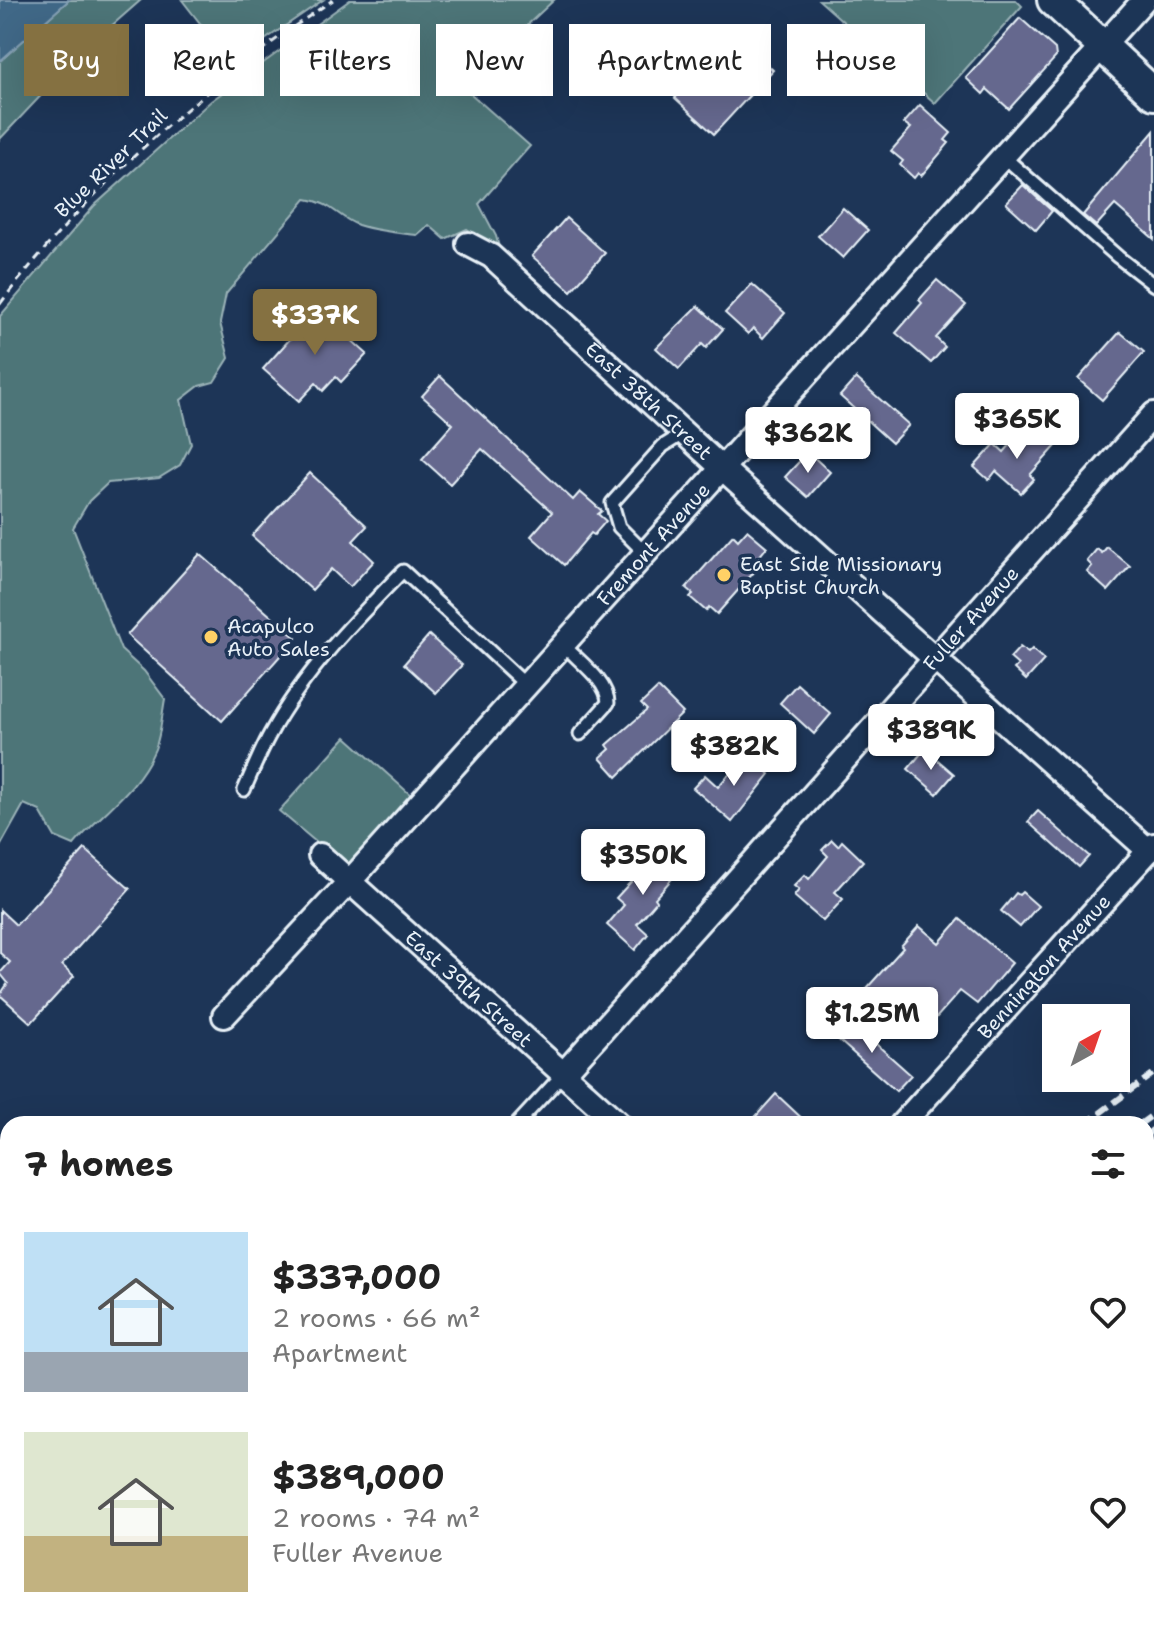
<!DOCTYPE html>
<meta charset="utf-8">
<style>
body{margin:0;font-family:"Shantell Sans",sans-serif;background:#f6f6f6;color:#222;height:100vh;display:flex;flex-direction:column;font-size:30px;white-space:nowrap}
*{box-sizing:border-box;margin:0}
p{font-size:26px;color:#767676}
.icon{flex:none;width:44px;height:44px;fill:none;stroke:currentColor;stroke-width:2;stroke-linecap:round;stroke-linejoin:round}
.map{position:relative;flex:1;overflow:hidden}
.side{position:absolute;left:0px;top:1116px;width:1154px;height:512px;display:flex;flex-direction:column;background:#fff;border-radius:24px 24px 0 0;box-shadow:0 8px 32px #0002}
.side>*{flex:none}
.guide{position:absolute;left:24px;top:24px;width:1106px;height:72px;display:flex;gap:16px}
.needle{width:52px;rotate:40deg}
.controls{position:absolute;left:1042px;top:1004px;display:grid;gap:16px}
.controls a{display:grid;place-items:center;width:88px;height:88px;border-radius:0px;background:#fff;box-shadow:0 8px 32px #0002;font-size:40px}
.price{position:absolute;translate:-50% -68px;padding:0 18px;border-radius:8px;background:#fff;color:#222;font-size:26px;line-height:52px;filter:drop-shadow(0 2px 4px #0008)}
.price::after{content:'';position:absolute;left:50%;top:48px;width:24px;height:18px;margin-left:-12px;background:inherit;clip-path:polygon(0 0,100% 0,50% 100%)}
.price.selected{background:#857141;color:#fff}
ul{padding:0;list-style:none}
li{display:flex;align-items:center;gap:24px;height:200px;padding:0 24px}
li span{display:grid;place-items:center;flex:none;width:224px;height:160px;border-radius:0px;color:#555}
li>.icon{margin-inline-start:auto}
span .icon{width:96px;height:96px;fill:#fffc;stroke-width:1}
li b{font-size:34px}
h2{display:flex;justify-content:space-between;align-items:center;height:96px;padding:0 24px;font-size:34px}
.tag{padding:0 28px;border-radius:0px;background:#fff;box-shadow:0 8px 32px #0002;font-size:28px;line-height:72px}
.tag.selected{background:#857141;color:#fff}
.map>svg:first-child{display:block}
.green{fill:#4e7578;stroke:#9bb3b8;stroke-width:2}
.water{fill:#3f6887;stroke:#839fb4;stroke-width:2}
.building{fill:#65688e;stroke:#e8f1f8;stroke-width:2}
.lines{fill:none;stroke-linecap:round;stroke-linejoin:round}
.lane-casing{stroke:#e8f1f8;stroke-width:17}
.street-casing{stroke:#e8f1f8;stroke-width:28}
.secondary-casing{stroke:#e8f1f8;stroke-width:36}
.path{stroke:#e8f1f8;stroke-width:3;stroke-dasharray:8 6;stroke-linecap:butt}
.lane{stroke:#1d3557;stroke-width:11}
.street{stroke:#1d3557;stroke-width:22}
.secondary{stroke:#1d3557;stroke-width:30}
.rail{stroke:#e8f1f8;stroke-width:6;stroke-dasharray:12 6;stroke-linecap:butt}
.poi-dot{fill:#ffd166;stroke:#1d3557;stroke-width:3}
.labels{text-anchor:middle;stroke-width:7;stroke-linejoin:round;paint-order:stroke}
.street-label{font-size:20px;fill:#e8f1f8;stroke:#1d3557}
.poi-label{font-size:20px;fill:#e8f1f8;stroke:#1d3557;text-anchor:start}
</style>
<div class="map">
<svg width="1154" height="1628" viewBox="0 0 1154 1628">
<rect width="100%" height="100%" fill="#1d3557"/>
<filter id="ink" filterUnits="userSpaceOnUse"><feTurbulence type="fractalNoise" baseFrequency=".0125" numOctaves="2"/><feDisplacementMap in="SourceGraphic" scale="16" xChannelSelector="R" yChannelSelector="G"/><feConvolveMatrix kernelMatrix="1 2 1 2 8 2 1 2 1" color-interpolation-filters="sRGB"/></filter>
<g filter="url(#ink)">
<g class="green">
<polygon points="69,0 141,0 84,50 0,139 0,61"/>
<polygon points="182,0 323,0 231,63"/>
<path d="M350,0H554L462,86L530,146L479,204L496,236L500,251L467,229L445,239L429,225L417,235C397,233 377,231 358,225C337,217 333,203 306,199L226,294L220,323L229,358L214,382L199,386L181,400L191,444L180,465L159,478L108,483L89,501L73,528L121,650L144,671L165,699C162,714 161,734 155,749C139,789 101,813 74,845L55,837L40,811L24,804L0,847V316L94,206L211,101Z"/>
<polygon points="819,0 1016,0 1022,6 935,103"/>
<polygon points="346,737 412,796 354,863 341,863 279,811"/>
</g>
<polygon class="water" points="0,0 69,0 0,61"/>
<g class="building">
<polygon points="1020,18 1055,49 1056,57 1009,109 987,89 983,94 966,78"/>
<polygon points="734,34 773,70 714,134 675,98"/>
<polygon points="920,105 951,133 945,140 949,143 921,176 918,173 914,178 900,165 903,161 891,151 911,128 904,123"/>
<polygon points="1154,131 1154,239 1115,205 1096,226 1083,215"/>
<polygon points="1023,185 1052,211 1036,230 1006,203"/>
<polygon points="843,208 868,230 843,258 818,236"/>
<polygon points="566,218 605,253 571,291 532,256"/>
<polygon points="937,280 966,305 936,338 945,347 931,363 896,333 922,303 919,300"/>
<polygon points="752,284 785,313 763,338 753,328 748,334 725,313"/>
<polygon points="698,306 723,329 706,348 702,344 679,369 656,348"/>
<polygon points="317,309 367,354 341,382 336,377 323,391 316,383 299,401 263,369"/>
<polygon points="1120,332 1144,352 1102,400 1078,379"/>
<polygon points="440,376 573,500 580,492 602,511 598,514 606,521 594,535 591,533 564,565 531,536 552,512 482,449 450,484 422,459 453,424 422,396"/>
<polygon points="856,378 909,425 892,443 840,396"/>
<polygon points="1040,431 1056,446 1030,475 1034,479 1021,493 996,471 989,480 974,467 995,444 1004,452 1019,435 1028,444"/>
<polygon points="808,452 830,472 808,497 785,477"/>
<polygon points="310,473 367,526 353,541 374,561 350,587 331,569 312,590 252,536"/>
<polygon points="747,530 767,547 758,558 763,562 717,614 709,607 706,611 690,597 693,594 686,588 733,535 738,540"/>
<polygon points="1107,547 1130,566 1108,591 1087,572 1092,566 1087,561 1097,549 1102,553"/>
<polygon points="200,554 296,638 222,721 127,635"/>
<polygon points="429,635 462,665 436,693 404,664"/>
<polygon points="1020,647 1028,653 1032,649 1044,660 1026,680 1014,669 1018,665 1010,658"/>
<polygon points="797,684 831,714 814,734 780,703"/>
<polygon points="658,688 683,713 617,777 600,758 610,749 607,745 647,710 641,704"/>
<polygon points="925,749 954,774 937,794 908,769"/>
<polygon points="747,753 770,774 732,822 693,788 705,775 718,787"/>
<polygon points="1038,811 1089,856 1079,867 1028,822"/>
<polygon points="832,840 838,846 842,841 863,861 835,892 843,899 823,921 794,896 799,890 794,886 805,875 809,879 828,856 822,850"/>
<polygon points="662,848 683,866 655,898 657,901 637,924 648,934 635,950 607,925 624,905 616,898"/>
<polygon points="85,849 130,889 62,965 74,976 31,1023 0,995 8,983 0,973 10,962 0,953 0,910 16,925"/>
<polygon points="1022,892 1038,906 1020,927 1001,911 1016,893 1019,895"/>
<polygon points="960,919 1012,963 977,1004 960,991 920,1036 867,988 903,948 901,946 919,926 939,943"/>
<polygon points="848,1019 911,1075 896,1091 833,1035"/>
<polygon points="776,1094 808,1124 749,1124"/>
</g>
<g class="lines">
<g class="lane-casing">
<g id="lane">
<polyline points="1003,156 1118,257 1154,285"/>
<polyline points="646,554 619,527 612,503 663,446 684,433"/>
<path d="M564,645C578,661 608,681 608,703L580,734"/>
<path d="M244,790C252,772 260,752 270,734C304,672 354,621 403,571L527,686"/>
<polyline points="517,1124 564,1073"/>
<polyline points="454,1628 475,1620"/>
</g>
</g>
<g class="street-casing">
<g id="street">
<path id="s1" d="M468,244L491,256L723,469L1149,851"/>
<path id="s2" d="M320,855L619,1124"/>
<path id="s3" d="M224,1016L350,881L1144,0"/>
<path id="s4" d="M564,1073L1154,414"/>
<path id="s5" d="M902,1124L1154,845"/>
</g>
</g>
<g class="secondary-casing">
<polyline id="secondary" points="1053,0 1154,94"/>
</g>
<path class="path" d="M0,304C91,184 208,83 333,0"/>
<use href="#lane" class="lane"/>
<use href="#street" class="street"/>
<use href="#secondary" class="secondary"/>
<g class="rail">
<polyline points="1085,1124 1154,1073"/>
<polyline points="1140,1124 1154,1114"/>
<polyline points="1146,1135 1154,1129"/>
<polyline points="0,1627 36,1620"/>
<polyline points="311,1628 340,1620"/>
<polyline points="362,1628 385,1620"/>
</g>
</g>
</g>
<g class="poi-dot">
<circle cx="724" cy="575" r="8"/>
<circle cx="211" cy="637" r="8"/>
</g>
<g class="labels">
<g class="street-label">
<text transform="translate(111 163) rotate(-44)" y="7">Blue River Trail</text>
<text dy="7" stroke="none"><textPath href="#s1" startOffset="240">East 38th Street</textPath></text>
<text dy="7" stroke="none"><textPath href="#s3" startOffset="638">Fremont Avenue</textPath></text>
<text dy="7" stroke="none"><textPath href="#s4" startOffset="610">Fuller Avenue</textPath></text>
<text dy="7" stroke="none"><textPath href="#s5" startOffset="212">Bennington Avenue</textPath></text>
<text dy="7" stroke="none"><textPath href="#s2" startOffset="200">East 39th Street</textPath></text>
</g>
<g class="poi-label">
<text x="740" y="571">East Side Missionary<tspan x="740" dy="23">Baptist Church</tspan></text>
<text x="227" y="633">Acapulco<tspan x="227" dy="23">Auto Sales</tspan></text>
</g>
</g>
</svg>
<div class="controls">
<a><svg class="needle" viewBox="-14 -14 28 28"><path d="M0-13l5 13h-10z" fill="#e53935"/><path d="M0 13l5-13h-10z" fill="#767676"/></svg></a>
</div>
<b class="price selected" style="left:315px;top:357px">$337K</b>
<b class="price" style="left:1017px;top:461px">$365K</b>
<b class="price" style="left:808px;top:475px">$362K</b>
<b class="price" style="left:931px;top:772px">$389K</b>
<b class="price" style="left:734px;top:788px">$382K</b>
<b class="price" style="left:643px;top:897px">$350K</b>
<b class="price" style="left:872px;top:1055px">$1.25M</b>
<div class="guide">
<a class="tag selected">Buy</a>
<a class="tag">Rent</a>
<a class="tag">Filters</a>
<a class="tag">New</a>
<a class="tag">Apartment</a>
<a class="tag">House</a>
</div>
<section class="side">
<h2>7 homes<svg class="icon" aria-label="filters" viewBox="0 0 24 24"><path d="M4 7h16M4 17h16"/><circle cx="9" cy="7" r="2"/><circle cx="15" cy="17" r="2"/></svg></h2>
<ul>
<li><span style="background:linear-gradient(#bfe0f5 75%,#9aa5b1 0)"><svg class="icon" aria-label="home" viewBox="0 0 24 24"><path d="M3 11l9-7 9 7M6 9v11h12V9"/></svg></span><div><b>$337,000</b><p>2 rooms · 66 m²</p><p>Apartment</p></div><svg class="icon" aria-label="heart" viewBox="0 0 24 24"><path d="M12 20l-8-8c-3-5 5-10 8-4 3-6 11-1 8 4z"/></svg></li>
<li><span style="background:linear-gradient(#dfe7d0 65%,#c2b280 0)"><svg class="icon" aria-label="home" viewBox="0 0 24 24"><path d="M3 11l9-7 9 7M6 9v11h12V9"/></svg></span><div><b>$389,000</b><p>2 rooms · 74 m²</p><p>Fuller Avenue</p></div><svg class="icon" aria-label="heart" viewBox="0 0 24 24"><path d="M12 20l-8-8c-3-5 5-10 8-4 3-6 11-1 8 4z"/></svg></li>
</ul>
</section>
</div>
